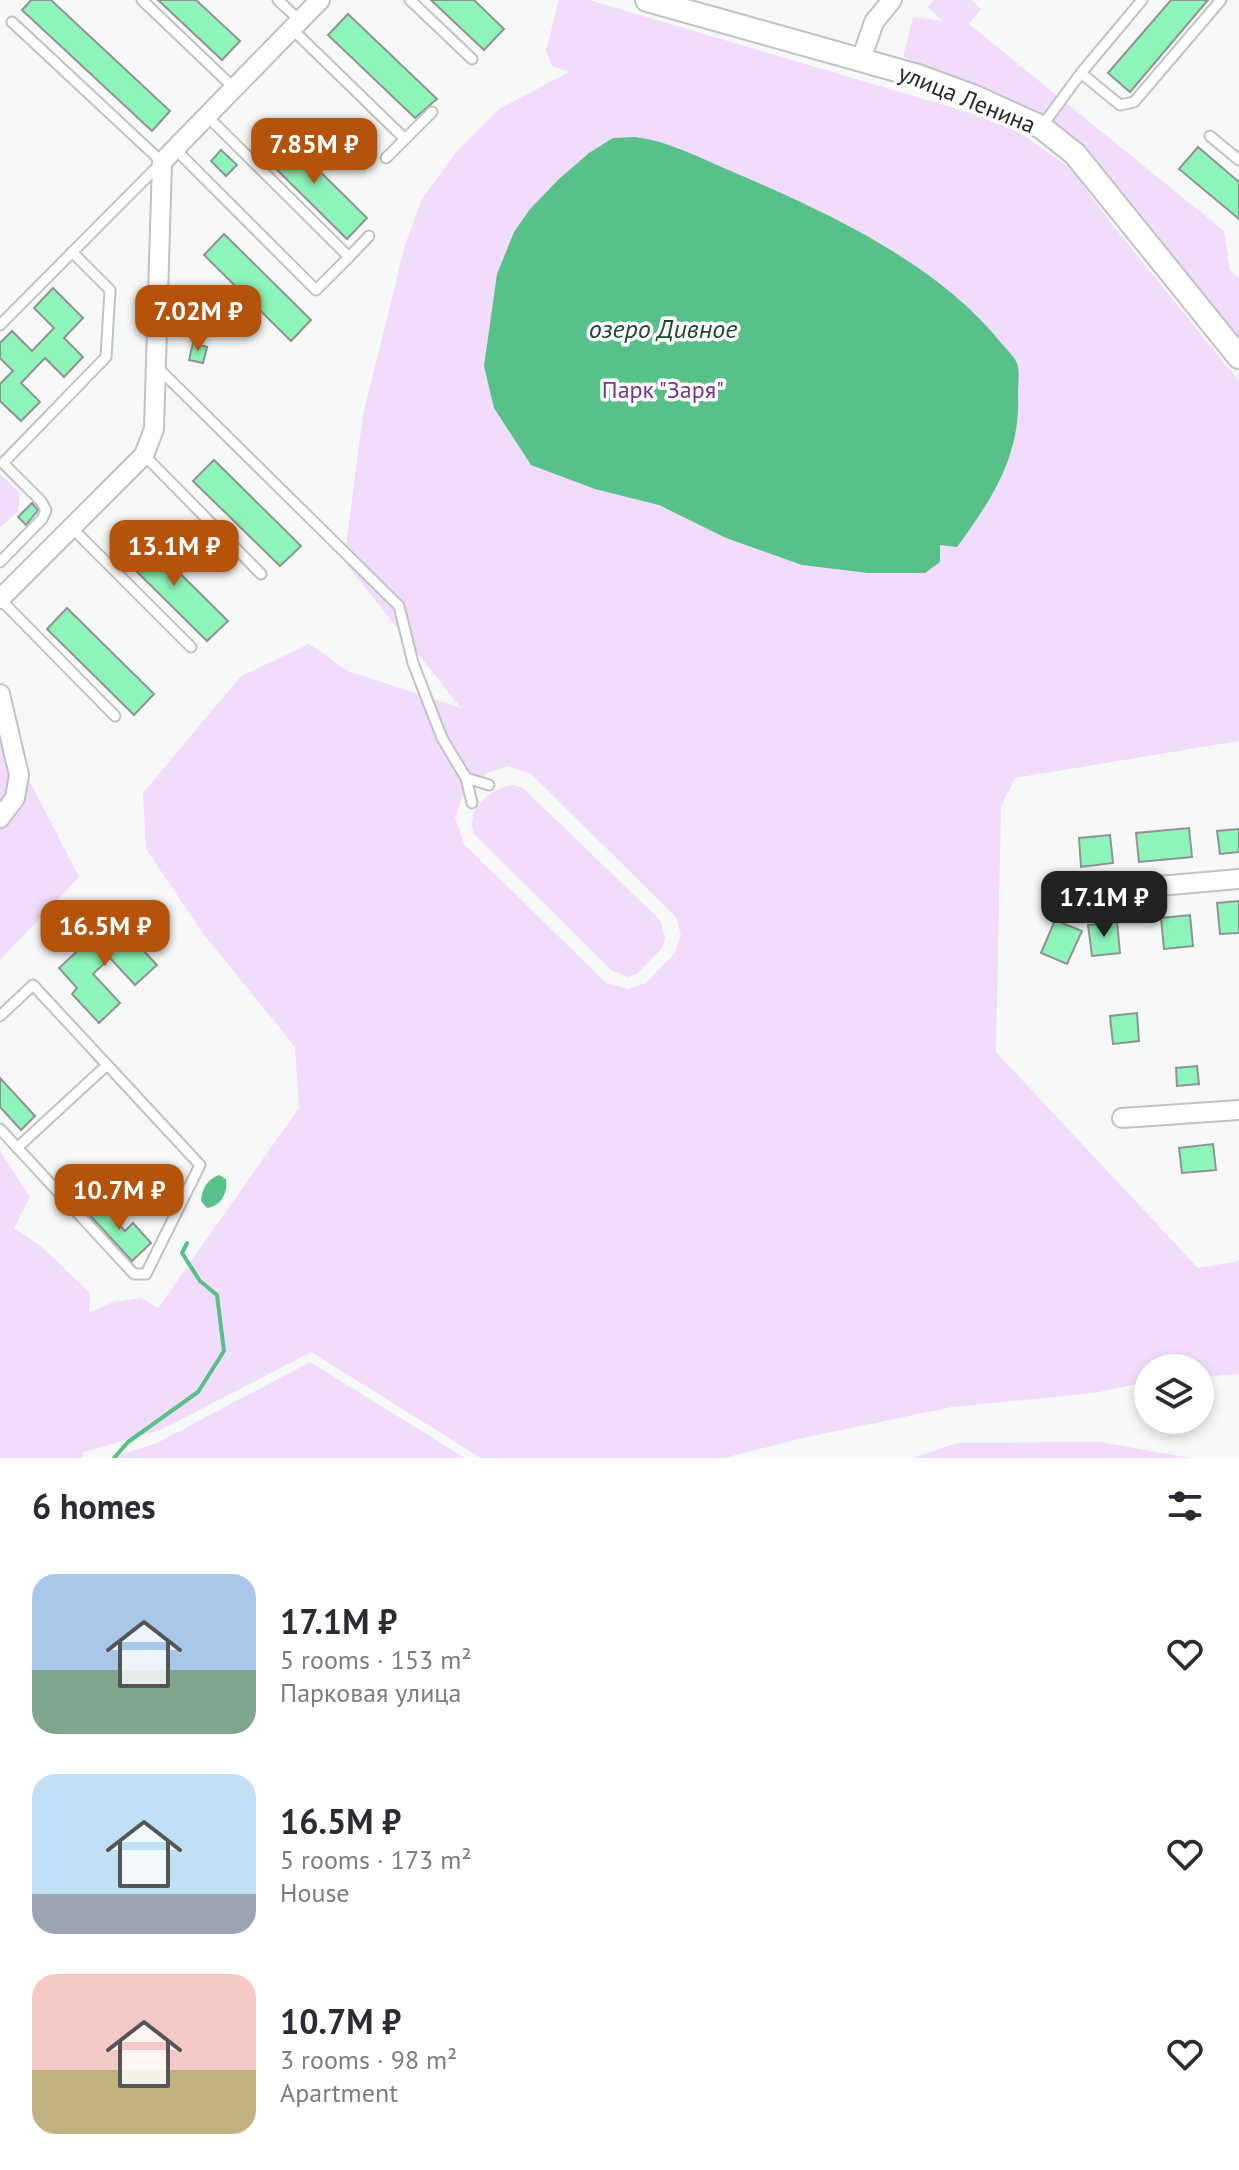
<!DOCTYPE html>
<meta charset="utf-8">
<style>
body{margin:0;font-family:"PT Sans",sans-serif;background:#f2f2f3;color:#2b2b33;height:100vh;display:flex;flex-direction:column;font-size:30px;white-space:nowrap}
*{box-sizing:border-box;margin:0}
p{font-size:26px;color:#7c7c81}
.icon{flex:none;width:44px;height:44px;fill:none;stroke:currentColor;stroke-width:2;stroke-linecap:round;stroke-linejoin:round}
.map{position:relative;height:1458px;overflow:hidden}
.sheet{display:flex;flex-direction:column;background:#fff;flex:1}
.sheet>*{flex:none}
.fabs{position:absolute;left:1134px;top:1354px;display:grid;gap:16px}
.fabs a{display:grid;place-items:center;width:80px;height:80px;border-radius:50%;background:#fff;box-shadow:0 4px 12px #0003;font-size:40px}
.price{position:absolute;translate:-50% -68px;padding:0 18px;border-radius:16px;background:#b45309;color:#fff;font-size:26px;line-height:52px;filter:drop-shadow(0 2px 4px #0008)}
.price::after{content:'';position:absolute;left:50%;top:48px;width:24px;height:18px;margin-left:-12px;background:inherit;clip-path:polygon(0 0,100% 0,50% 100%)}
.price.active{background:#222;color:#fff}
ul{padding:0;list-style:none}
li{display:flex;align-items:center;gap:24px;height:200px;padding:0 32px}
li span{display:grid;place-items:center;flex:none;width:224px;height:160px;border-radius:24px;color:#555}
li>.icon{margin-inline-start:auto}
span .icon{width:96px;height:96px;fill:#fffc;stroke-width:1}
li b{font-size:34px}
h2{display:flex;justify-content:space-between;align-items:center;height:96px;padding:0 32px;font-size:34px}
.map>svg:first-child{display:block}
.green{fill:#f1dcfc;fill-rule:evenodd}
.water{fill:#58c189}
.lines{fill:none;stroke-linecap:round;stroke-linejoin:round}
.stream{stroke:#58c189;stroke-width:4}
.building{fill:#8df5ba;stroke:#909391;stroke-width:2}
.service-casing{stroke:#bfc3c1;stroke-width:13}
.minor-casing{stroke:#bfc3c1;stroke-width:22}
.tertiary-casing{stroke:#bfc3c1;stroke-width:26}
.service{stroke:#fff;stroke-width:9}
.minor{stroke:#fff;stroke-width:18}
.tertiary{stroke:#fff;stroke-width:22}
.labels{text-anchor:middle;stroke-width:7;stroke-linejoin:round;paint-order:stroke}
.street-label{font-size:24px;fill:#272827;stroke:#fff}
.park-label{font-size:24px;fill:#763392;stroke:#fff}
.water-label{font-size:26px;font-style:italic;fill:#1c4831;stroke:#fff}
</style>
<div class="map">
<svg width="1239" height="1458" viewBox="0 0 1239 1458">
<rect width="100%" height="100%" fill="#f6f9f7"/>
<g class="green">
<path d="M559,0H589L998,121L1028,138L1070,168L1115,228L1239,381V741L1015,778L1001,806L996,1052L1198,1268L1239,1261V1374L1200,1377V1368H1148V1382L1094,1393L952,1407L803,1438L724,1458H481L311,1352L161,1430L83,1452L82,1458H0V1151L30,1197L14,1228L43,1248L90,1293L89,1313L113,1302L141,1298L158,1308L299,1108L295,1047L202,932L146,849L143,793L241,676L309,644L348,671L461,708L344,561L363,415L405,245L422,199L456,152L499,109L569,72L552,66L546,49C552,33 553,17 559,0ZM508,766L531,774L676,917L681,936L674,954L646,983L628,989L606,983L464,844L455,817L462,798L487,773Z"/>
<polygon points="934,0 971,0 981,9 969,24 1224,231 1230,270 1239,278 1239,342 1086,147 1010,98 903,57 913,17 943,21 928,7"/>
<polygon points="0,474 20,493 18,511 0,528"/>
<polygon points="0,724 79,877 0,960"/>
<path d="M514,785L523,788L660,920L665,938L663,947L637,974L628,977L611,970L474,834C465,809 491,787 514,785Z"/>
<polygon points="310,1362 465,1458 110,1458 157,1443"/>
<polygon points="1099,1442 1192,1458 913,1458 957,1443"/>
</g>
<g class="water">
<path d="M635,137C668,141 696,156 726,169C822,210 936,261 1002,344C1006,349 1014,356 1017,363C1020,371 1018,384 1018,393C1021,456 992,499 957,547L940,545V562L925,573H868L802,565L726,538L659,505L595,489L531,465L494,408L484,366L497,274L514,232L530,209L559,179L589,153L613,138Z"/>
<path d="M219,1175L226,1179C228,1193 221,1206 207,1208L201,1201C202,1188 207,1180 219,1175Z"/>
</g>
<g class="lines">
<polyline class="stream" points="114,1458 128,1442 198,1392 224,1351 217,1295 200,1281 182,1253 187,1243"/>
</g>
<g class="building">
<polygon points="31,0 51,0 170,111 152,131 22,10"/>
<polygon points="158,0 196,0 240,41 222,60"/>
<polygon points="431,0 474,0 504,29 484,50"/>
<polygon points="1171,0 1208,0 1130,92 1108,73"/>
<polygon points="348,14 437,99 415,118 328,35"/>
<polygon points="280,132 367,218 347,239 260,153"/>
<polygon points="1198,147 1239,182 1239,219 1179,169"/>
<polygon points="221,150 237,165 226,176 211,161"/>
<polygon points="224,234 311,320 291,341 204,255"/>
<polygon points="53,288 83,318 64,338 83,357 64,377 45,358 21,383 40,402 21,421 0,401 0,384 13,371 0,358 0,343 12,331 32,351 54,328 34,308"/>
<polygon points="193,343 207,347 203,363 189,360"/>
<polygon points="214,460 301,546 280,566 193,481"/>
<polygon points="32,503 38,510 26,525 18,517"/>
<polygon points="141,535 228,621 207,641 120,555"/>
<polygon points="67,608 154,694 134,715 47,629"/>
<polygon points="1189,828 1192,857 1139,862 1136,833"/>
<polygon points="1239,829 1239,852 1220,854 1217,831"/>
<polygon points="1110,835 1113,863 1081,867 1079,838"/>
<polygon points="1239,901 1239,933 1220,934 1217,903"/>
<polygon points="1190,915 1193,946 1164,949 1161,918"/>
<polygon points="113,918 157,965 135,985 110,958 93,974 120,1003 99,1023 72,994 77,988 59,968"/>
<polygon points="1055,920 1082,931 1067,964 1041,953"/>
<polygon points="1117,922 1120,953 1092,956 1088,925"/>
<polygon points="1137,1013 1139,1041 1113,1044 1110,1016"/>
<polygon points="1197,1066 1199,1084 1177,1086 1176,1068"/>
<polygon points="0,1078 35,1116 21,1130 0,1107"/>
<polygon points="1213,1144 1216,1170 1182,1173 1179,1148"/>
<polygon points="97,1200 125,1231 133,1223 151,1243 132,1261 85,1210"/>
</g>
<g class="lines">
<g class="service-casing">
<g id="service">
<polyline points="142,0 234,88"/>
<polyline points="278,0 299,20"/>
<polyline points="410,0 472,59"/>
<polyline points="292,29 405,139"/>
<polyline points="1081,73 1120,105 1134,102 1221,0"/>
<polyline points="1042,126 1081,73 1142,0"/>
<polyline points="1210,136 1239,160"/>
<polyline points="175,149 316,290 349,257 207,116"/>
<polyline points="386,158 432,112"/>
<polyline points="349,257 369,236"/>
<polyline points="0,325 162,162 12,22"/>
<polyline points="158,368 399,606 413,663 442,738 466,778 472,803"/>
<polyline points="144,455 261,574"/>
<polyline points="72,528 191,647"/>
<polyline points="0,562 42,519 46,510 41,501 3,463 106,357 110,290 72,252"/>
<polyline points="0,599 115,716"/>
<polyline points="466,778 489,785"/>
<polyline points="0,1016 33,985 200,1165 146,1274 134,1274 0,1129"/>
<polyline points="17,1148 107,1065"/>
</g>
</g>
<g class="minor-casing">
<g id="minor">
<polyline points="861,60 874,22 892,0"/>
<polyline points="0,599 144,455 154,429 162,162 320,0"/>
<polyline points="0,694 19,775 15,798 0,818"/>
<polyline points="1136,888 1239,879"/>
<polyline points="1122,1118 1239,1110"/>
</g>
</g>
<g class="tertiary-casing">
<polyline id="tertiary" points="647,0 918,76 975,97 1041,127 1075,154 1239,357"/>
</g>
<use href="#service" class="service"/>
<use href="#minor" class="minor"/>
<use href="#tertiary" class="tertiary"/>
</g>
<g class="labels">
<g class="street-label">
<text transform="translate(967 99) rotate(22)" y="8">улица Ленина</text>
</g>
<g class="park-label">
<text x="663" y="398">Парк "Заря"</text>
</g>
<g class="water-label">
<text x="663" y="338">озеро Дивное</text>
</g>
</g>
</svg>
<div class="fabs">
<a><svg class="icon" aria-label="layers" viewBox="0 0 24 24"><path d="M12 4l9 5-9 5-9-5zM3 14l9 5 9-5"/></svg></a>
</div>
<b class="price" style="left:314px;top:186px">7.85M ₽</b>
<b class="price" style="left:198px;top:353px">7.02M ₽</b>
<b class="price" style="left:174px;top:588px">13.1M ₽</b>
<b class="price active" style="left:1104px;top:939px">17.1M ₽</b>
<b class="price" style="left:105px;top:968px">16.5M ₽</b>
<b class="price" style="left:119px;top:1232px">10.7M ₽</b>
</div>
<section class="sheet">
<h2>6 homes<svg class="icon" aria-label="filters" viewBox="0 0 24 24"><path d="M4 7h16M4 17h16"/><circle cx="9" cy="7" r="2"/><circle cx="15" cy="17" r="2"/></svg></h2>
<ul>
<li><span style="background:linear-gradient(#a9c7e8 60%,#7fa58c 0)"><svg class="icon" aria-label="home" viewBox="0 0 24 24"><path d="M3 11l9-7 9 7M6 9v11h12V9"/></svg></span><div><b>17.1M ₽</b><p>5 rooms · 153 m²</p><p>Парковая улица</p></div><svg class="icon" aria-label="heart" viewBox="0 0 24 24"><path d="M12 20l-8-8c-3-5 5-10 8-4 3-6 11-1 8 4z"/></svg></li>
<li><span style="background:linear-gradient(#bfe0f5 75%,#9aa5b1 0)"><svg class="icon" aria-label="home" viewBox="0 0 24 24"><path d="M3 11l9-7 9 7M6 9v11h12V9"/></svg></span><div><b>16.5M ₽</b><p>5 rooms · 173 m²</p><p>House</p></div><svg class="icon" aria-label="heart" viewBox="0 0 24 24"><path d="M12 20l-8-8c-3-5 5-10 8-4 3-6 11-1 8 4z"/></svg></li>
<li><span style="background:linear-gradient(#f6c9c9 60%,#c2b280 0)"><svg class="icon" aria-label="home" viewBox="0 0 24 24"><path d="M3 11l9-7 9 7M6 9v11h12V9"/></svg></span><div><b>10.7M ₽</b><p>3 rooms · 98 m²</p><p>Apartment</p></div><svg class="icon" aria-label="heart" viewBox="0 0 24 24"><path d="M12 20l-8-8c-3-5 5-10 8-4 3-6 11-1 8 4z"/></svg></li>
</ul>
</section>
